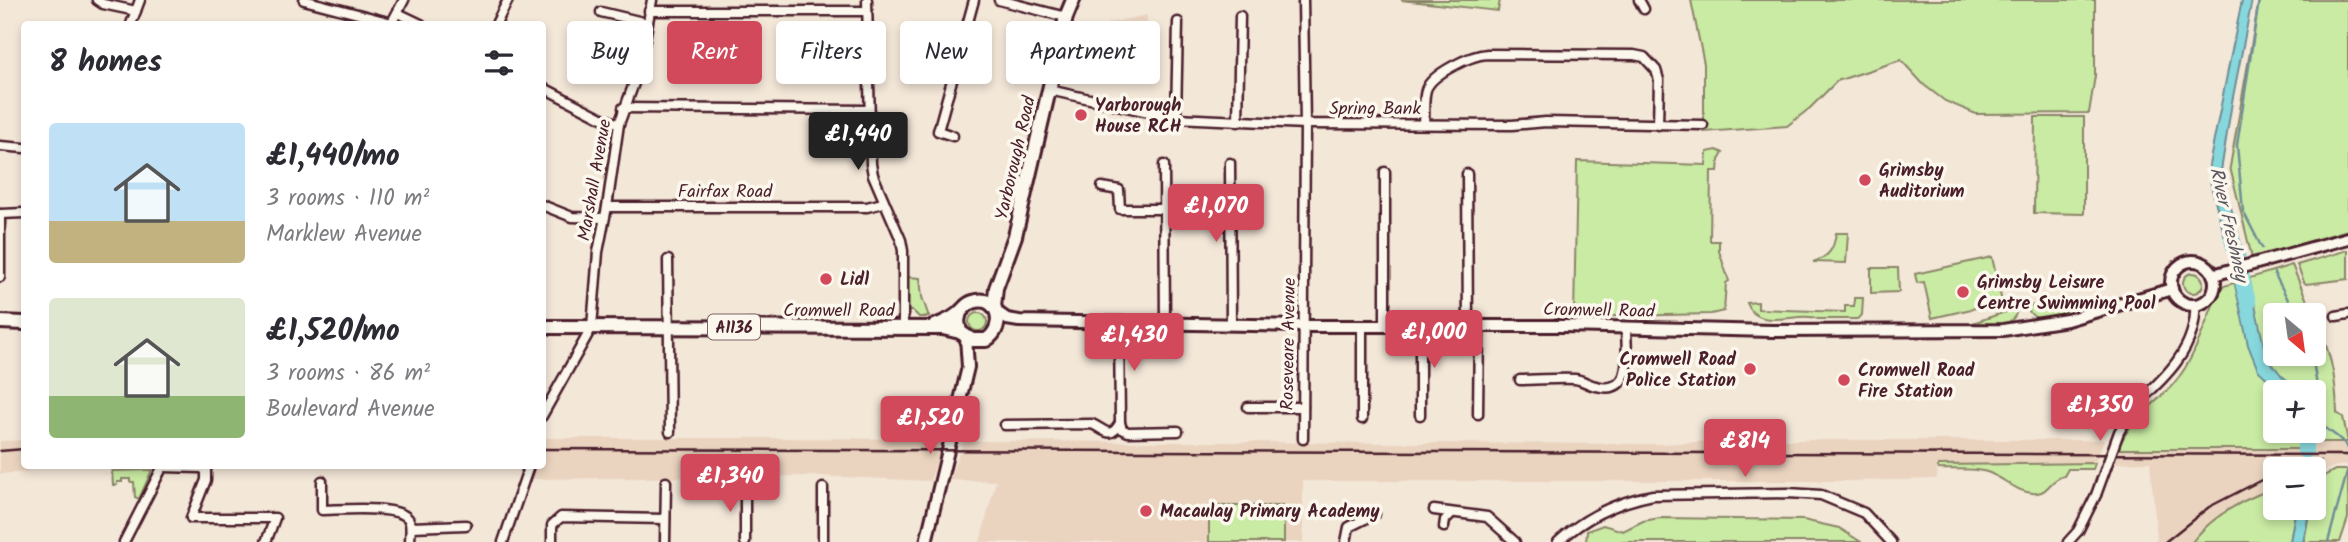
<!DOCTYPE html>
<meta charset="utf-8">
<style>
body{margin:0;font-family:Kalam,sans-serif;background:#f7f7f7;color:#2b2b33;height:100vh;display:flex;flex-direction:column;font-size:26px;white-space:nowrap}
*{box-sizing:border-box;margin:0}
p{font-size:23px;color:#7c7c81}
.icon{flex:none;width:38px;height:38px;fill:none;stroke:currentColor;stroke-width:2;stroke-linecap:round;stroke-linejoin:round}
.map{position:relative;flex:1;overflow:hidden}
.panel{position:absolute;left:21px;top:21px;width:525px;height:448px;display:flex;flex-direction:column;background:#fff;border-radius:7px;box-shadow:0 4px 10px #0003}
.panel>*{flex:none}
.top-card{position:absolute;left:567px;top:21px;width:665px;height:63px;display:flex;gap:14px}
.needle{width:46px;rotate:151deg}
.controls{position:absolute;left:2263px;top:303px;display:grid;gap:14px}
.controls a{display:grid;place-items:center;width:63px;height:63px;border-radius:7px;background:#fff;box-shadow:0 4px 10px #0003;font-size:35px}
.price{position:absolute;translate:-50% -60px;padding:0 16px;border-radius:7px;background:#d1495b;color:#fff;font-size:23px;line-height:46px;filter:drop-shadow(0 2px 4px #0008)}
.price::after{content:'';position:absolute;left:50%;top:42px;width:21px;height:16px;margin-left:-10px;background:inherit;clip-path:polygon(0 0,100% 0,50% 100%)}
.price.on{background:#222;color:#fff}
ul{padding:0;list-style:none}
li{display:flex;align-items:center;gap:21px;height:175px;padding:0 28px}
li span{display:grid;place-items:center;flex:none;width:196px;height:140px;border-radius:7px;color:#555}
li>.icon{margin-inline-start:auto}
span .icon{width:84px;height:84px;fill:#fffc;stroke-width:1}
li b{font-size:30px}
h2{display:flex;justify-content:space-between;align-items:center;height:84px;padding:0 28px;font-size:30px}
.chip{padding:0 24px;border-radius:7px;background:#fff;box-shadow:0 4px 10px #0003;font-size:24px;line-height:63px}
.chip.on{background:#d1495b;color:#fff}
.map>svg:first-child{display:block}
.built{fill:#ead4c0}
.green{fill:#caeba4;stroke:#8a8568;stroke-width:2;fill-rule:evenodd}
.water{fill:#87d8dd;stroke:#6f8e96;stroke-width:2}
.lines{fill:none;stroke-linecap:round;stroke-linejoin:round}
.stream{stroke:#6f8e96;stroke-width:2.5}
.river{stroke:#87d8dd;stroke-width:16}
.street-casing{stroke:#4a1f2b;stroke-width:13}
.secondary-casing{stroke:#4a1f2b;stroke-width:16}
.primary-casing{stroke:#4a1f2b;stroke-width:18}
.street{stroke:#fbf7ec;stroke-width:8}
.secondary{stroke:#fbf7ec;stroke-width:10}
.primary{stroke:#fbf7ec;stroke-width:12}
.rail{stroke:#4a1f2b;stroke-width:2.5}
.street-bridge-casing{stroke:#4a1f2b;stroke-width:13;stroke-linecap:butt}
.street-bridge{stroke:#fbf7ec;stroke-width:8}
.poi-dot{fill:#d1495b;stroke:#fbf7ec;stroke-width:2.5}
.labels{text-anchor:middle;stroke-width:7;stroke-linejoin:round;paint-order:stroke}
.shield{fill:#fbf7ec;stroke:#7f6065;stroke-width:2}
.shield-label{font-size:16px;font-weight:bold;fill:#4a1f2b}
.poi-label{font-size:18px;font-weight:bold;fill:#4a1f2b;stroke:#fbf7ec;text-anchor:start}
.street-label{font-size:18px;fill:#4a1f2b;stroke:#fbf7ec}
.water-label{font-size:19px;font-style:italic;fill:#5c5660;stroke:#fbf7ec}
</style>
<div class="map">
<svg width="2348" height="542" viewBox="0 0 2348 542">
<rect width="100%" height="100%" fill="#f3e7d8"/>
<filter id="ink" filterUnits="userSpaceOnUse"><feTurbulence type="fractalNoise" baseFrequency=".0143" numOctaves="2"/><feDisplacementMap in="SourceGraphic" scale="14" xChannelSelector="R" yChannelSelector="G"/><feConvolveMatrix kernelMatrix="1 2 1 2 8 2 1 2 1" color-interpolation-filters="sRGB"/></filter>
<g filter="url(#ink)">
<g class="built">
<polygon points="1147,15 1146,81 1106,68 1113,44 1108,23"/>
<polygon points="544,438 750,438 944,439 930,481 818,476 529,479 533,466 542,466"/>
<polygon points="24,440 24,466 27,466 27,472 0,474 0,441"/>
<polygon points="1729,440 2104,440 2095,463 1938,465 1937,479 1854,481 1303,481 1303,542 980,542 996,481 949,480 963,443 968,441 1662,444"/>
<polygon points="2311,442 2348,442 2348,465 2337,466 2314,474 2314,469 2275,469 2275,488 2224,511 2200,532 2192,542 2154,542 2157,539 2150,462 2114,463 2118,449 2298,449 2311,448"/>
</g>
<g class="green">
<polygon points="1401,0 1500,0 1498,11"/>
<polygon points="1691,0 2095,0 2095,76 2089,113 1976,114 1945,101 1924,85 1901,60 1837,81 1810,108 1787,126 1704,132 1704,64"/>
<polygon points="2259,0 2348,0 2348,230 2252,258 2230,167"/>
<polygon points="2035,117 2084,117 2084,214 2034,213"/>
<polygon points="1717,150 1723,153 1719,160 1718,171 1711,171 1710,241 1719,241 1719,251 1729,281 1726,283 1724,311 1711,314 1574,317 1577,161 1706,165 1707,152"/>
<path d="M1836,233H1848L1846,263L1813,262C1829,257 1834,249 1836,233Z"/>
<polygon points="2348,250 2348,279 2306,284 2304,282 2297,265"/>
<polygon points="1992,257 2002,302 1932,318 1924,282 1917,283 1915,274"/>
<path d="M2292,265L2313,315H2275V354H2314V316C2330,350 2336,375 2337,413L2343,417L2348,442H2312L2311,448L2298,449H2118C2132,415 2153,408 2175,382C2196,357 2205,322 2218,293L2224,286ZM2275,392H2314V430H2275Z"/>
<polygon points="1871,268 1898,268 1899,292 1871,293"/>
<circle cx="2193" cy="283" r="10"/>
<polygon points="908,277 920,278 922,297 929,317 919,317 913,311 908,311"/>
<path d="M1854,298H1863L1862,315L1857,319H1818C1798,310 1758,333 1747,303L1758,302V309L1845,312V306H1854Z"/>
<path d="M2029,305L2074,309L2072,313C2056,317 2034,327 2027,307Z"/>
<path d="M2017,308C2016,332 1979,326 1961,327Z"/>
<circle cx="978" cy="322" r="9"/>
<path d="M2095,463L2093,469H2068L2064,476C2050,479 2049,492 2037,493C2021,495 2006,480 1992,474C1978,467 1954,470 1938,469V465Z"/>
<polygon points="152,470 139,499 135,497 134,482 130,482 130,479 122,479 122,482 117,482 117,485 113,485 112,471"/>
<polygon points="2335,470 2348,470 2348,518 2340,542 2304,542 2310,508 2314,508 2314,481"/>
<path d="M2275,488V508H2296L2290,542H2192C2213,515 2243,499 2275,488Z"/>
<rect x="1209" y="506" width="75" height="36"/>
<polygon points="1660,518 1803,520 1839,528 1861,542 1586,542 1587,531 1603,525 1623,531 1643,521"/>
</g>
<g class="water">
<polygon points="2242,0 2252,0 2232,102 2221,171 2244,256 2231,261 2211,185 2209,165"/>
<polygon points="2250,281 2266,356 2282,376 2302,392 2281,392 2258,370 2248,345 2235,285"/>
<polygon points="2299,431 2310,431 2311,446 2298,447"/>
<polygon points="2296,508 2310,508 2303,542 2290,542"/>
</g>
<g class="lines">
<g class="stream">
<polyline points="2259,0 2237,145 2243,211 2262,248"/>
<polyline points="2274,273 2296,315"/>
<path d="M2312,354L2323,426C2332,434 2341,437 2348,448"/>
<polyline points="2328,542 2348,469"/>
</g>
<g class="river">
<polyline points="2232,239 2248,302"/>
<polyline points="2305,451 2305,430"/>
</g>
<g class="street-casing">
<g id="street">
<polyline points="97,0 103,4 136,11"/>
<polyline points="304,0 392,23"/>
<polyline points="867,0 871,164 873,175 901,240 903,251 903,328"/>
<polyline points="999,0 1066,17"/>
<polyline points="1303,0 1305,124 1303,439"/>
<polyline points="1639,0 1644,9"/>
<polyline points="649,11 867,11"/>
<polyline points="601,12 647,23"/>
<polyline points="398,13 421,24"/>
<polyline points="131,24 140,0"/>
<polyline points="391,24 404,0"/>
<polyline points="496,24 508,0"/>
<polyline points="542,87 604,119 619,124"/>
<polyline points="1049,90 1176,118 1305,124 1512,125 1546,122 1703,125"/>
<polyline points="623,108 869,110"/>
<polyline points="1176,118 1178,22"/>
<polyline points="1238,122 1240,16"/>
<path d="M1424,124C1425,114 1423,100 1426,90C1431,74 1471,55 1487,54L1634,55L1644,57L1656,70L1659,80L1658,125"/>
<polyline points="953,136 938,131 974,0"/>
<polyline points="0,146 24,148"/>
<polyline points="1230,163 1231,324"/>
<polyline points="1164,165 1165,324"/>
<polyline points="1467,174 1468,326"/>
<polyline points="1102,187 1119,190 1120,209 1164,209"/>
<polyline points="542,205 572,217 604,218"/>
<polyline points="607,207 867,207 883,203"/>
<polyline points="0,214 0,277"/>
<polyline points="1,214 24,213"/>
<polyline points="668,260 670,432"/>
<polyline points="2336,316 2348,314"/>
<polyline points="1119,324 1120,423 1122,429 1128,432 1178,431"/>
<polyline points="1385,326 1385,172"/>
<polyline points="1420,326 1420,415"/>
<path d="M1520,380C1538,380 1557,378 1575,379C1583,380 1589,385 1596,386C1635,396 1626,352 1626,328"/>
<path d="M2135,405C2164,379 2198,348 2195,304"/>
<polyline points="1248,407 1303,407"/>
<polyline points="1478,414 1479,326"/>
<polyline points="542,416 592,327 598,252 607,207 619,124 640,67 652,0"/>
<polyline points="1362,419 1362,326"/>
<path d="M1005,425L1092,424C1104,429 1110,441 1120,423"/>
<polyline points="163,467 201,468 206,470 206,480 191,518 275,518 266,542"/>
<path d="M322,481V510C339,510 401,504 409,520C412,526 410,535 410,542"/>
<polyline points="1434,510 1487,517 1515,542"/>
<polyline points="411,527 466,525"/>
<polyline points="1444,527 1445,520 1451,514"/>
<polyline points="124,542 163,466"/>
<polyline points="503,542 529,466"/>
<polyline points="552,542 552,525 561,517 665,519"/>
<polyline points="665,542 666,482"/>
<polyline points="745,542 745,487"/>
<polyline points="823,542 823,488"/>
<polyline points="1346,542 1349,527 1375,514"/>
<path d="M1558,542C1585,517 1616,502 1653,495L1788,493L1821,495L1864,513L1891,542"/>
<polyline points="2068,542 2078,531 2096,495"/>
</g>
</g>
<g class="secondary-casing">
<g id="secondary">
<circle cx="2193" cy="283" r="22"/>
<polyline points="2213,275 2348,238"/>
<polyline points="997,312 1007,319 1019,321 1305,326 1564,326 1772,331 2003,330 2067,320 2172,289"/>
<polyline points="926,542 968,367 966,337"/>
</g>
</g>
<g class="primary-casing">
<g id="primary">
<polyline points="994,307 996,288 1015,236 1066,17 1073,0"/>
<polyline points="0,322 24,323"/>
<path d="M935,326C944,322 954,319 960,312C965,308 966,304 973,302C997,293 1008,326 986,340H972L960,332L958,321L960,312"/>
<polyline points="542,327 943,328 960,332"/>
</g>
</g>
<use href="#street" class="street"/>
<use href="#secondary" class="secondary"/>
<use href="#primary" class="primary"/>
<g class="rail">
<polyline points="542,449 2348,455"/>
<polyline points="0,451 24,449"/>
<polyline points="2286,469 2320,461"/>
<polyline points="2165,542 2209,507 2275,473"/>
</g>
<g class="street-bridge-casing">
<polyline id="street-bridge" points="2096,495 2119,432 2135,405"/>
</g>
<use href="#street-bridge" class="street-bridge"/>
</g>
</g>
<g class="poi-dot">
<circle cx="1081" cy="115" r="7"/>
<circle cx="1865" cy="180" r="7"/>
<circle cx="826" cy="279" r="7"/>
<circle cx="1963" cy="292" r="7"/>
<circle cx="1750" cy="369" r="7"/>
<circle cx="1844" cy="380" r="7"/>
<circle cx="1146" cy="511" r="7"/>
</g>
<g class="labels">
<rect class="shield" x="708" y="314.5" width="52" height="25" rx="5"/>
<g class="shield-label">
<text x="734" y="333">A1136</text>
</g>
<g class="poi-label">
<text x="1095" y="111">Yarborough<tspan x="1095" dy="21">House RCH</tspan></text>
<text x="1879" y="176">Grimsby<tspan x="1879" dy="21">Auditorium</tspan></text>
<text x="840" y="285">Lidl</text>
<text x="1977" y="288">Grimsby Leisure<tspan x="1977" dy="21">Centre Swimming Pool</tspan></text>
<text x="1736" y="365" text-anchor="end">Cromwell Road<tspan x="1736" dy="21">Police Station</tspan></text>
<text x="1858" y="376">Cromwell Road<tspan x="1858" dy="21">Fire Station</tspan></text>
<text x="1160" y="517">Macaulay Primary Academy</text>
</g>
<g class="street-label">
<text x="1375" y="114">Spring Bank</text>
<text transform="translate(1015 158) rotate(-77)" y="6">Yarborough Road</text>
<text transform="translate(594 180) rotate(-80)" y="6">Marshall Avenue</text>
<text x="725" y="197">Fairfax Road</text>
<text x="839" y="316">Cromwell Road</text>
<text transform="translate(1599 310) rotate(1)" y="6">Cromwell Road</text>
<text transform="translate(1288 344) rotate(-89)" y="6">Roseveare Avenue</text>
</g>
<g class="water-label">
<text transform="translate(2230 224) rotate(77)" y="7">River Freshney</text>
</g>
</g>
</svg>
<div class="controls">
<a><svg class="needle" viewBox="-14 -14 28 28"><path d="M0-13l5 13h-10z" fill="#e53935"/><path d="M0 13l5-13h-10z" fill="#7c7c81"/></svg></a>
<a>+</a>
<a>−</a>
</div>
<b class="price on" style="left:858px;top:172px">£1,440</b>
<b class="price" style="left:1216px;top:244px">£1,070</b>
<b class="price" style="left:1434px;top:370px">£1,000</b>
<b class="price" style="left:1134px;top:373px">£1,430</b>
<b class="price" style="left:2100px;top:443px">£1,350</b>
<b class="price" style="left:930px;top:456px">£1,520</b>
<b class="price" style="left:1745px;top:479px">£814</b>
<b class="price" style="left:730px;top:514px">£1,340</b>
<div class="top-card">
<a class="chip">Buy</a>
<a class="chip on">Rent</a>
<a class="chip">Filters</a>
<a class="chip">New</a>
<a class="chip">Apartment</a>
</div>
<section class="panel">
<h2>8 homes<svg class="icon" aria-label="filters" viewBox="0 0 24 24"><path d="M4 7h16M4 17h16"/><circle cx="9" cy="7" r="2"/><circle cx="15" cy="17" r="2"/></svg></h2>
<ul>
<li><span style="background:linear-gradient(#bfe0f5 70%,#c2b280 0)"><svg class="icon" aria-label="home" viewBox="0 0 24 24"><path d="M3 11l9-7 9 7M6 9v11h12V9"/></svg></span><div><b>£1,440/mo</b><p>3 rooms · 110 m²</p><p>Marklew Avenue</p></div></li>
<li><span style="background:linear-gradient(#dfe7d0 70%,#8fb573 0)"><svg class="icon" aria-label="home" viewBox="0 0 24 24"><path d="M3 11l9-7 9 7M6 9v11h12V9"/></svg></span><div><b>£1,520/mo</b><p>3 rooms · 86 m²</p><p>Boulevard Avenue</p></div></li>
</ul>
</section>
</div>
